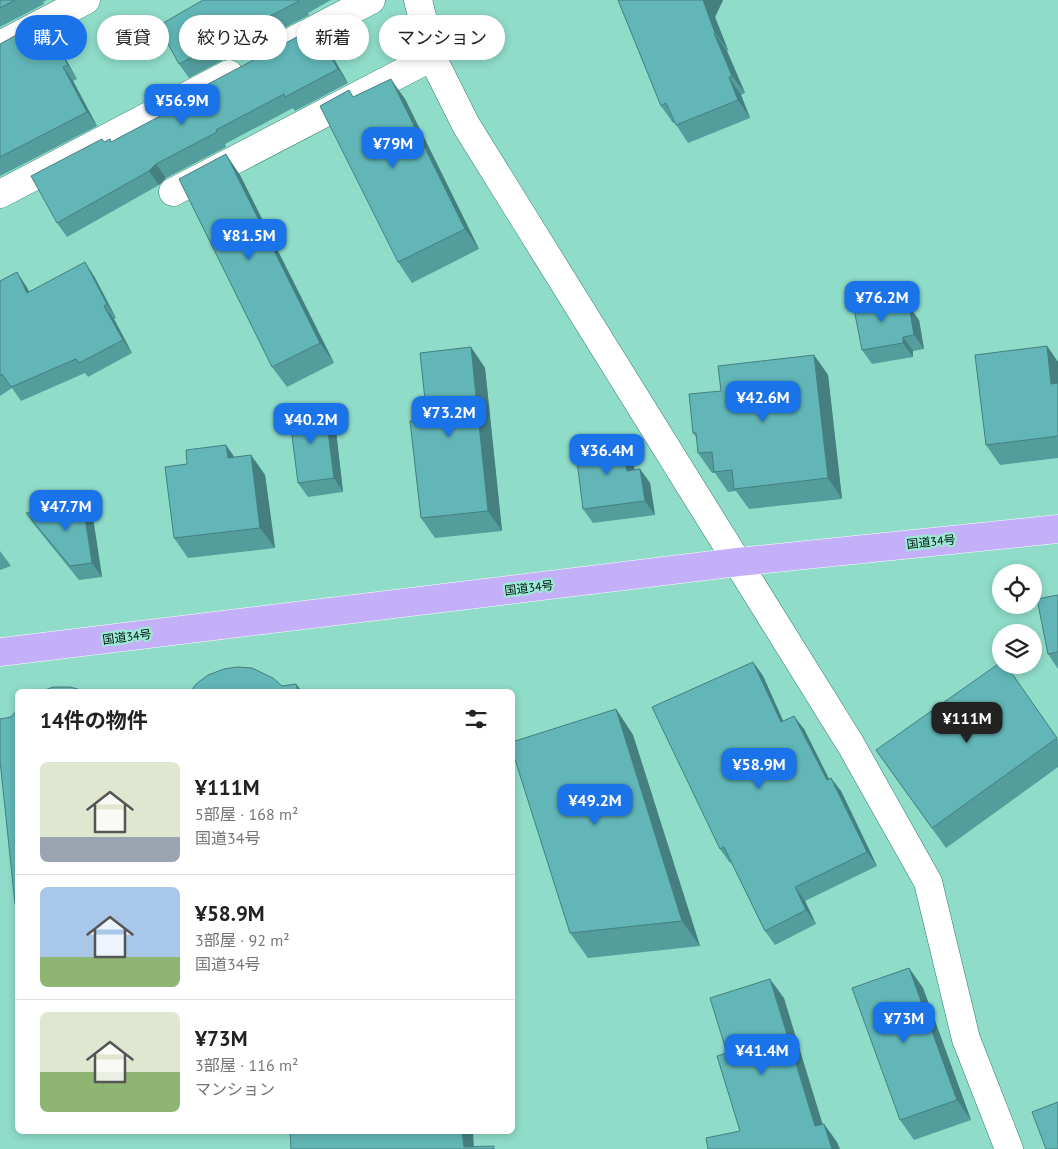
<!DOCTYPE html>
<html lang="ja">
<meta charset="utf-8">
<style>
body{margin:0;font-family:"PT Sans","Noto Sans JP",sans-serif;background:#f2f2f2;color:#222;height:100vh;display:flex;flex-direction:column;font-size:19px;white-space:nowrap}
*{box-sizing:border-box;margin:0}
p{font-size:16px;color:#767676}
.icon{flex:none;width:28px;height:28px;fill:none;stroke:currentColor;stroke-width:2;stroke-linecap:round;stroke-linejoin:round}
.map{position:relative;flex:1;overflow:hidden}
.sheet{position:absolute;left:15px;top:689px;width:500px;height:445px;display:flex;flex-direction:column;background:#fff;border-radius:8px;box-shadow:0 2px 8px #0003}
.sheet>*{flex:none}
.guide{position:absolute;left:15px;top:15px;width:500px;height:45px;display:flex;gap:10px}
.tools{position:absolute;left:992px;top:564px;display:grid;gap:10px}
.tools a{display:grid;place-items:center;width:50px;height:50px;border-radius:50%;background:#fff;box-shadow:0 2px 8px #0003;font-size:25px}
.price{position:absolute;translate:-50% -42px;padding:0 11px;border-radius:10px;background:#1a73e8;color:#fff;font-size:16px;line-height:32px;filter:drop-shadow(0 1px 2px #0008)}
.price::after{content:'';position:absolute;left:50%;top:30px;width:15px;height:11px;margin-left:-8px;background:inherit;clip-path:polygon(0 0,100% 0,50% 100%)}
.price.selected{background:#222;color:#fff}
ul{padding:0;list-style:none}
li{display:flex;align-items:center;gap:15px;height:125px;padding:0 25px}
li+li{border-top:1px solid #e0e0e0}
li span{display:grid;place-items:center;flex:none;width:140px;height:100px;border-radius:8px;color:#555}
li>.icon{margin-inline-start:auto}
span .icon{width:60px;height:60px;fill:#fffc;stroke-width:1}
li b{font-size:21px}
h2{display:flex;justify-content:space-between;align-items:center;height:60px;padding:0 25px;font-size:21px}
.tag{padding:0 18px;border-radius:22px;background:#fff;box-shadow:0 2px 8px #0003;font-size:18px;line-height:45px}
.tag.selected{background:#1a73e8;color:#fff}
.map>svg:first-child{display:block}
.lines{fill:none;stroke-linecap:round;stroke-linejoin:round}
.minor-casing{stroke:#2d7c6b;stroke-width:29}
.trunk-casing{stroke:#fff;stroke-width:29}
.minor{stroke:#fff;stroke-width:28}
.trunk{stroke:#c4b0f8;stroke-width:28}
.wall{fill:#549d9d}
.shaded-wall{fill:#457f80}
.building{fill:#62b6b7;stroke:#457f80}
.labels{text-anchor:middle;stroke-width:4.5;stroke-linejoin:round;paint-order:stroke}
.street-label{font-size:12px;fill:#00120d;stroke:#9cead5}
</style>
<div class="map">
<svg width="1058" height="1149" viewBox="0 0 1058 1149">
<rect width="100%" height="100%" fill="#8fdcc8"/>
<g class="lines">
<g class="minor-casing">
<g id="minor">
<polyline points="418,0 432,57 466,125 851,745 928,882 966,1039 1009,1149"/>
<polyline points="0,45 86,0"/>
<polyline points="283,46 371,0"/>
<polyline points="173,192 432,57"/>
<polyline points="0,194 229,74"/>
</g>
</g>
<g class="trunk-casing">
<polyline id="trunk" points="0,652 738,562 1058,529"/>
</g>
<use href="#minor" class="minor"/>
<use href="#trunk" class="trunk"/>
</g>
<g class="wall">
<polygon points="0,0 47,0 43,2 44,4 0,27"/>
<polygon points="203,0 331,0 308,13 309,15 189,78 179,64"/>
<polygon points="618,0 723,0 715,17 728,50 727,51 745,93 741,95 750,118 688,143 675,123 673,123 661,106"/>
<polygon points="314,28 324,42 348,83 295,111 293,108 225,144 226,147 166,178 159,185 67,237 57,223 105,142 112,142 198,96"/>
<polygon points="52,35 77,79 73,81 97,126 0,176 0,44"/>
<polygon points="354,97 405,99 479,249 412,283 398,262"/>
<polygon points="240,175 334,363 287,387 272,367"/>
<polygon points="94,276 116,318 114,319 132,353 88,377 85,373 21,401 12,388 0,396 0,281 26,286 29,292"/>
<polygon points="894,296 901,307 919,320 924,349 913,351 913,357 872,364 862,350"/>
<polygon points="1047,346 1058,362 1058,458 1000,465 986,445"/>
<polygon points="471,347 485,368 502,531 435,538 421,518"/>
<polygon points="814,355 828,375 842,499 749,509 736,491 728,492 715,473 712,473 698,453 697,438 693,433 721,391"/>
<polygon points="335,422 343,492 308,497 298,483"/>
<polygon points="622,440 632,454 634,470 640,469 650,483 655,515 593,523 583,509"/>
<polygon points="251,455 265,475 275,548 188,558 174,538 234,457"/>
<polygon points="26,513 93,518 102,577 79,580 36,527"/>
<polygon points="0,551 11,566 0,570"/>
<polygon points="1058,595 1058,669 1048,654"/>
<polygon points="753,662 763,676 783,721 804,729 829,779 841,791 877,866 805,901 816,924 775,945 765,931 731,862 730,863 720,849"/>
<polygon points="1006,665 1058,740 1058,767 946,848 876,750"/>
<polygon points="616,709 633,735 700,946 588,958 570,933"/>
<polygon points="909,968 923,988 971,1120 914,1140 900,1120"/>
</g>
<g class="shaded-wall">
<polygon points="703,0 723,0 715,17 728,50 715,33"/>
<polygon points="42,21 52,35 77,79 68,65"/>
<polygon points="314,28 324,42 348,83 338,69"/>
<polygon points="714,33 727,51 745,93 732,76"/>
<polygon points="63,67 73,81 97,126 87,112"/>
<polygon points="729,77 741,95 750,118 738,100"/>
<polygon points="391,79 405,99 479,249 465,229"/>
<polygon points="226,154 240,175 334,363 320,343"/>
<polygon points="156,164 166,178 159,185 149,171"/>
<polygon points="85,262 94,276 116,318 107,304"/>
<polygon points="17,272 26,286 37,306 27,293"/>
<polygon points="894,296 904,310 897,307"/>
<polygon points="104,306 114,319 132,353 123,340"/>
<polygon points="909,306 919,320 924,349 914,335"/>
<polygon points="903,337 913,351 913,357 903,343"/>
<polygon points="1047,346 1058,362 1058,394 1051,384"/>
<polygon points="471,347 485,368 502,531 488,511"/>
<polygon points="814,355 828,375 842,499 828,478"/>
<polygon points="325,408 335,422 343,492 334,478"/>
<polygon points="622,440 632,454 637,485 627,471"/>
<polygon points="226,445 240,465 228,458"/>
<polygon points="251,455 265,475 275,548 260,528"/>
<polygon points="640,469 650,483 655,515 645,501"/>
<polygon points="83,504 93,518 102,577 92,563"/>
<polygon points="753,662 763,676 790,736 781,722"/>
<polygon points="296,684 302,691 298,691"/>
<polygon points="616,709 633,735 700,946 682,921"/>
<polygon points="794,716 804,729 836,793 827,780"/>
<polygon points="831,778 841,791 877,866 867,852"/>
<polygon points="795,887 805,901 816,924 806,910"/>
<polygon points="909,968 923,988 971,1120 957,1100"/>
<polygon points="770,979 784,998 829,1145 815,1126"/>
<polygon points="824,1124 837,1142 840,1149 832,1149"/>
<polygon points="462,1131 473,1131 474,1149 464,1147"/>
</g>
<g class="building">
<polygon points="0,0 15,0 0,8"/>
<polygon points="203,0 298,0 299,1 179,64 158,26"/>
<polygon points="618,0 703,0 715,33 714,33 732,76 729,77 738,100 676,125 666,103 661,106"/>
<polygon points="42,21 68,65 63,67 87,112 0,157 0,44"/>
<polygon points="314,28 338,69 285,97 284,94 216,130 217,132 156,164 149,171 57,223 31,176 102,139 104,142 110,139 111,142 198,96 195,91"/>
<polygon points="391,79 465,229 398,262 320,106 349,90 353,97"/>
<polygon points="226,154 320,343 272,367 179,179"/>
<polygon points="85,262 107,304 104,306 123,340 79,363 76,359 11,387 2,374 0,376 0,281 17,272 27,293"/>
<polygon points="894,296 897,307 909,306 914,335 903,337 903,343 862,350 853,304"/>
<polygon points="1047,346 1051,384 1058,383 1058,436 986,445 975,355"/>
<polygon points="471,347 488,511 421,518 410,421 427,419 420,353"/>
<polygon points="814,355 828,478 734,489 732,470 714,472 712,452 698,453 696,433 693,433 689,394 721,391 718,366"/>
<polygon points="325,408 334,478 298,483 289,412"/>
<polygon points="622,440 627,471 640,469 645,501 583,509 575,446"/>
<polygon points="226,445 228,458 251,455 260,528 174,538 165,467 187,464 186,450"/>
<polygon points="83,504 92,563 70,566 26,513"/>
<polygon points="1058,595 1058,652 1048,654 1037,599"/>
<polygon points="753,662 781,722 794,716 827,780 831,778 867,852 795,887 806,910 765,931 724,847 720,849 652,707"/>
<polygon points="1001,662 1001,665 1006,665 1057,738 932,828 876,750"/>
<polygon points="237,667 252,668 273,678 282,686 296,684 298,691 191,691 196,684 208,675 224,669"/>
<polygon points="53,687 70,687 85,691 42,691"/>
<polygon points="18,709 18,909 15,904 0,760 0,719 11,717"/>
<polygon points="616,709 682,921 570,933 512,750 512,742"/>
<polygon points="909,968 957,1100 900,1120 852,988"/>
<polygon points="770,979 815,1126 824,1124 832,1149 708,1149 706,1138 740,1131 717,1056 727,1053 710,998"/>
<polygon points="1058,1102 1058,1149 1046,1149 1032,1112"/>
<polygon points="290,1131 462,1131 464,1147 494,1146 494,1149 291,1149"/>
</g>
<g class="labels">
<g class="street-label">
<text transform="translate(931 542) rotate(-6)" y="4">国道34号</text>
<text transform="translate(529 588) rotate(-7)" y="4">国道34号</text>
<text transform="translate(127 637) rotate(-7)" y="4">国道34号</text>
</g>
</g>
</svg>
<div class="tools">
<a><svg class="icon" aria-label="locate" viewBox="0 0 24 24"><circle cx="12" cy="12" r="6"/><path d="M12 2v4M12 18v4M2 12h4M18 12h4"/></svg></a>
<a><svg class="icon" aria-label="layers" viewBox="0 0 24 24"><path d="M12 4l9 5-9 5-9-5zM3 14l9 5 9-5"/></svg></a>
</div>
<b class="price" style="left:182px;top:126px">¥56.9M</b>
<b class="price" style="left:393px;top:169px">¥79M</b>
<b class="price" style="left:249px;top:261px">¥81.5M</b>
<b class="price" style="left:882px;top:323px">¥76.2M</b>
<b class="price" style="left:763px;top:423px">¥42.6M</b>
<b class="price" style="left:449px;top:438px">¥73.2M</b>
<b class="price" style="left:311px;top:445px">¥40.2M</b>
<b class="price" style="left:607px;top:476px">¥36.4M</b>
<b class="price" style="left:66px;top:532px">¥47.7M</b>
<b class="price selected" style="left:967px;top:744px">¥111M</b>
<b class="price" style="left:759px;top:790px">¥58.9M</b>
<b class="price" style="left:595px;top:826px">¥49.2M</b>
<b class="price" style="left:904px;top:1044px">¥73M</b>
<b class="price" style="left:762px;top:1076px">¥41.4M</b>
<div class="guide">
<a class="tag selected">購入</a>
<a class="tag">賃貸</a>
<a class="tag">絞り込み</a>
<a class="tag">新着</a>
<a class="tag">マンション</a>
</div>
<section class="sheet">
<h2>14件の物件<svg class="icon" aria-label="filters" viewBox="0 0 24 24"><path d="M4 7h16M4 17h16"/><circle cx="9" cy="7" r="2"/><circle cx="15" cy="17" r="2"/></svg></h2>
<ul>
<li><span style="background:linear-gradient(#dfe7d0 75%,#9aa5b1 0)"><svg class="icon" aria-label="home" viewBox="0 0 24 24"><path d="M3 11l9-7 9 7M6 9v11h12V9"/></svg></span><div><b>¥111M</b><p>5部屋 · 168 m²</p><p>国道34号</p></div></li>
<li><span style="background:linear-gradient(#a9c7e8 70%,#8fb573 0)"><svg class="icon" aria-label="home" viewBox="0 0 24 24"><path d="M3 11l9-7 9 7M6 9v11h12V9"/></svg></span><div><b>¥58.9M</b><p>3部屋 · 92 m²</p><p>国道34号</p></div></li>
<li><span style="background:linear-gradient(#dfe7d0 60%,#8fb573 0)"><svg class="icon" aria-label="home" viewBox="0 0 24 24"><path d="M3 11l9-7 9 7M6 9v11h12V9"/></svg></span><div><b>¥73M</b><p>3部屋 · 116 m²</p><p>マンション</p></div></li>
</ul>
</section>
</div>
